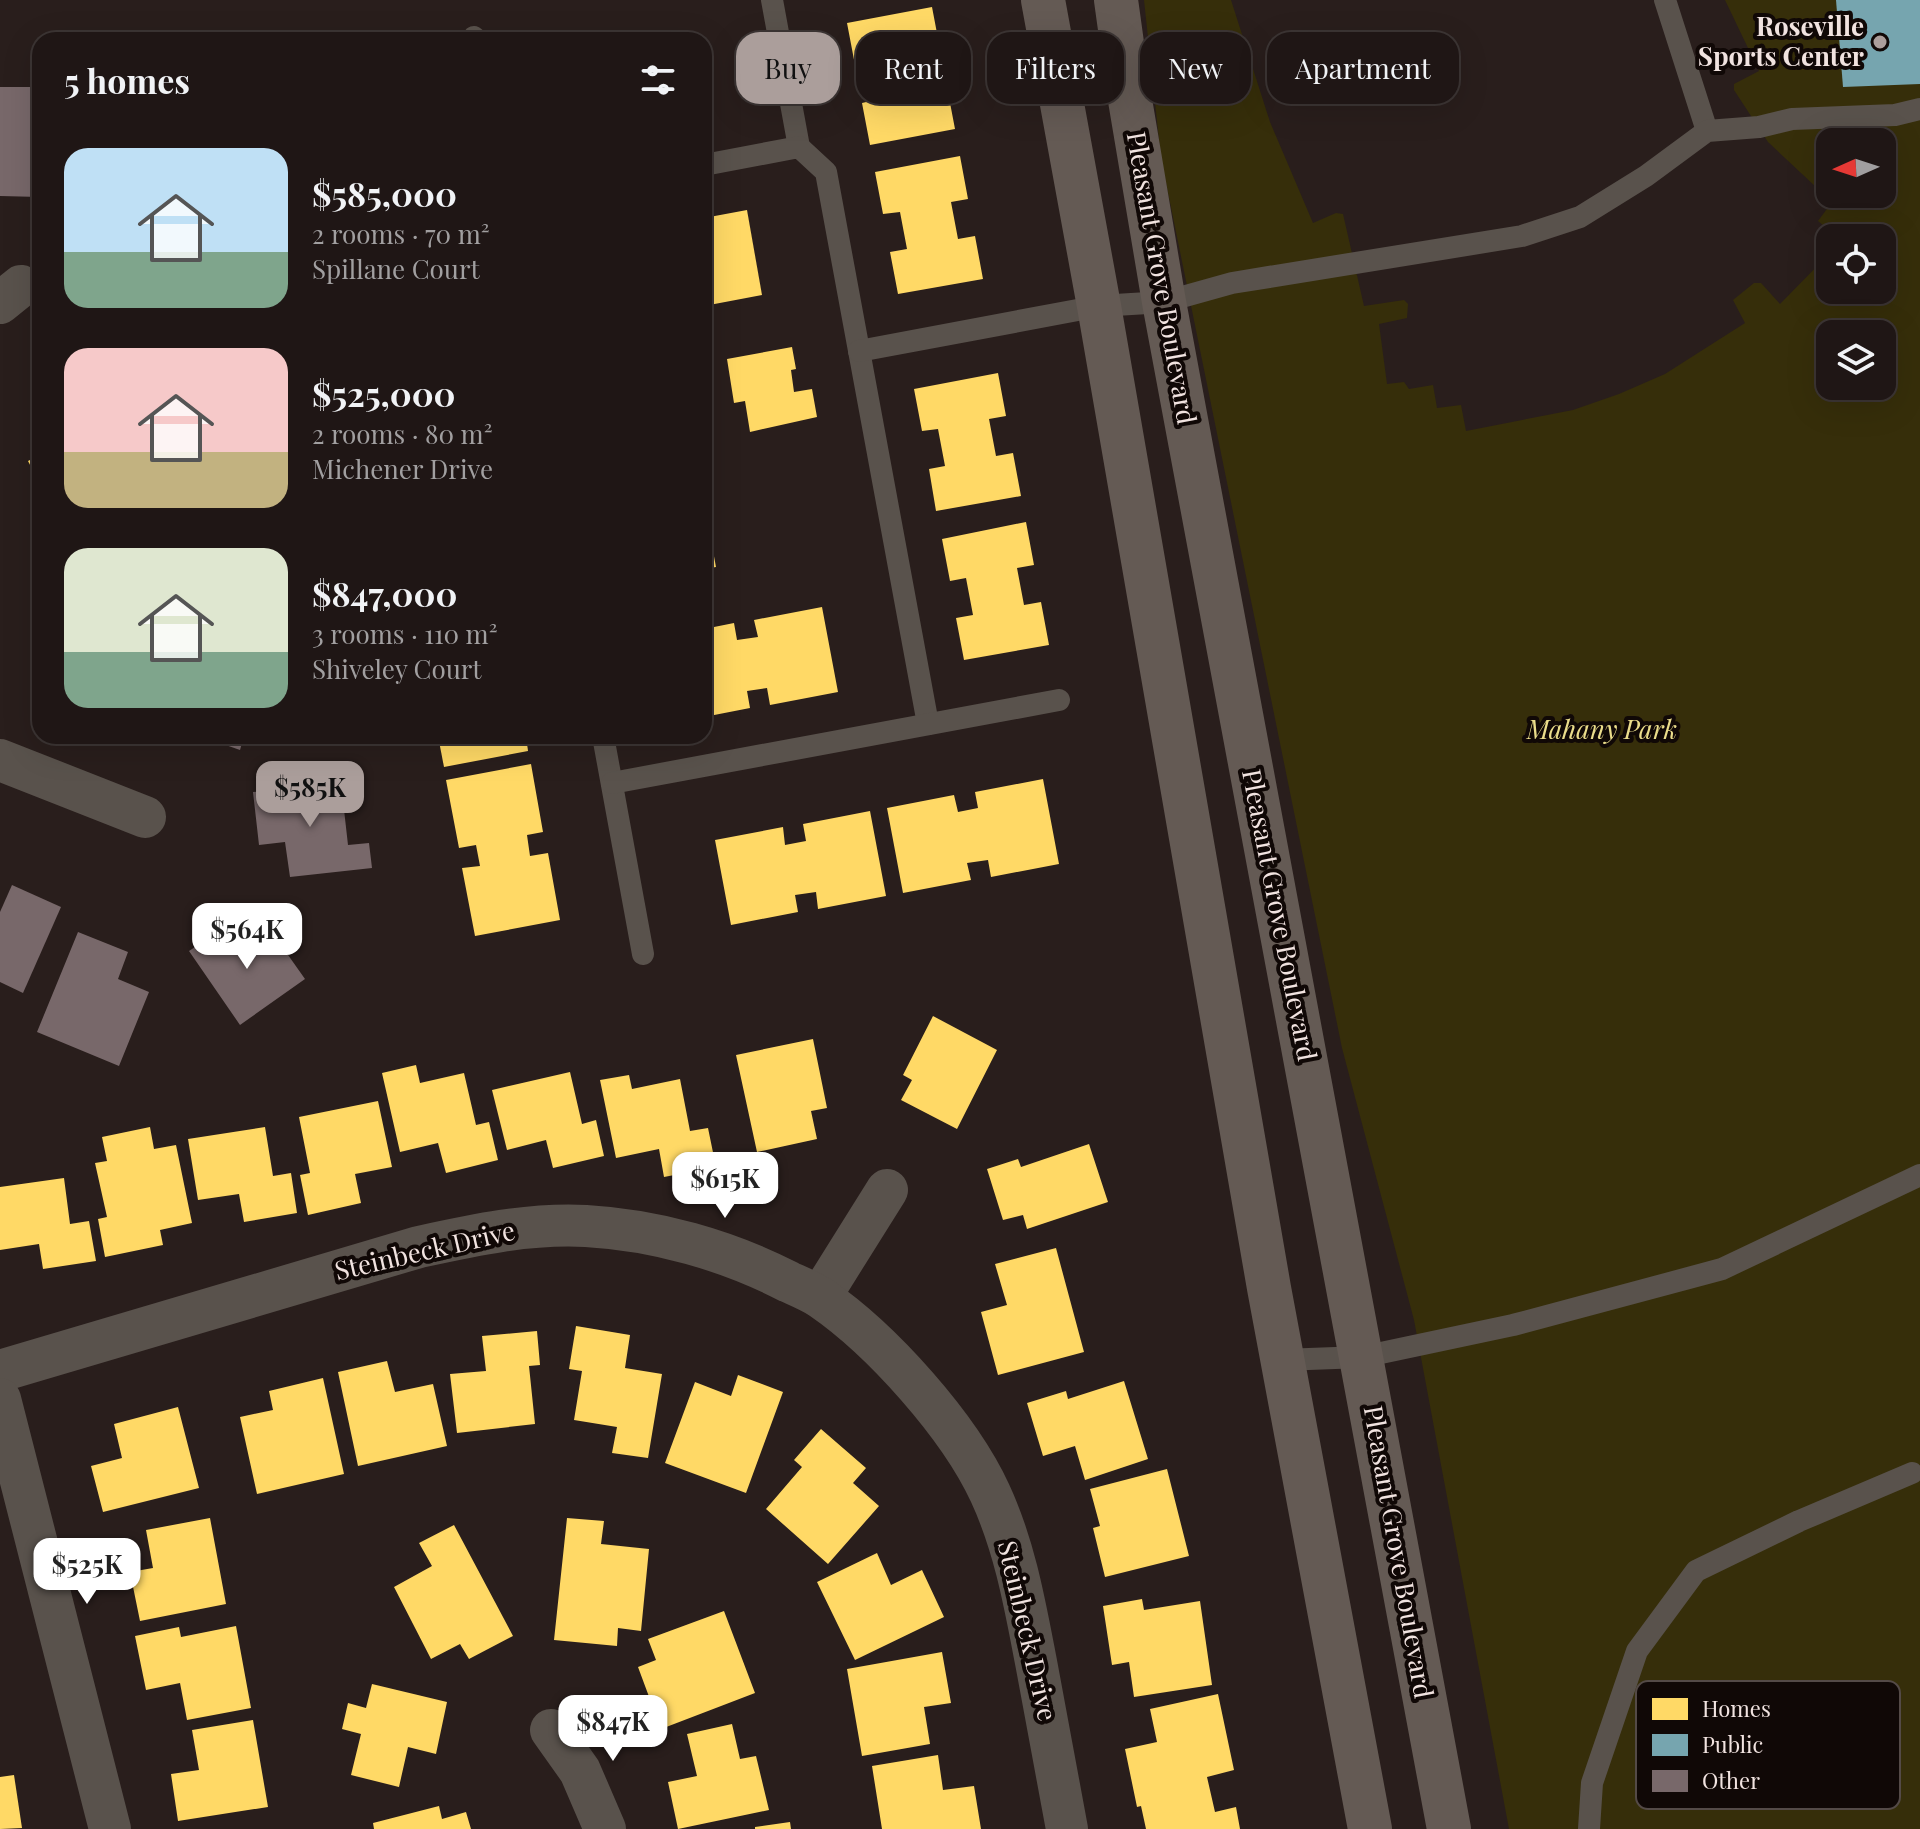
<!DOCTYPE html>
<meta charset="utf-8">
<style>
body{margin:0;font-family:"Playfair Display",serif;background:#2c2322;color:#f1f3f6;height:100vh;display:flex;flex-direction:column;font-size:30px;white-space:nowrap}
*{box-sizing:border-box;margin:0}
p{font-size:26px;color:#a19fa0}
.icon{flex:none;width:44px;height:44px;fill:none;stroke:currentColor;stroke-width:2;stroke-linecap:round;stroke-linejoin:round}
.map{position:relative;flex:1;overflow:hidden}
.drawer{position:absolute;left:32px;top:32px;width:680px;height:712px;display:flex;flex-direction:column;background:#1f1615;border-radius:24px;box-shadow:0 8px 32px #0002,0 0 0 2px #3c3534}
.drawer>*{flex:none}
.guide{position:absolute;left:736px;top:32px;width:760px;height:72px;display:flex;gap:16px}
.needle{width:52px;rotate:267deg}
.fabs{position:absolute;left:1816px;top:128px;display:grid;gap:16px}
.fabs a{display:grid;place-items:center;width:80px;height:80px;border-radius:16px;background:#1f1615;box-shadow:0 8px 32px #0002,0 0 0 2px #3c3534;font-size:40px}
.price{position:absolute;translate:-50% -68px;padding:0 18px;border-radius:16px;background:#fff;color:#222;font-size:26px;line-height:52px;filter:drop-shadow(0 2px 4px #0008)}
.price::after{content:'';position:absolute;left:50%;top:48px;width:24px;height:18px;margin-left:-12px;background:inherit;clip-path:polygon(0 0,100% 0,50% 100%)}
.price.current{background:#ab9e9b;color:#111}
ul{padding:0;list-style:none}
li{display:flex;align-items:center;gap:24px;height:200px;padding:0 32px}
li span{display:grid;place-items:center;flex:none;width:224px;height:160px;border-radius:24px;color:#555}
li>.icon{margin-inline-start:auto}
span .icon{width:96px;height:96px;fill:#fffc;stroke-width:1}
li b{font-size:34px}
h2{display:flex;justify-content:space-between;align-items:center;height:96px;padding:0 32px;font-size:34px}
.tag{padding:0 28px;border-radius:24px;background:#1f1615;box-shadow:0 8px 32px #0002,0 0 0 2px #3c3534;font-size:28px;line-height:72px}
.tag.current{background:#ab9e9b;color:#111}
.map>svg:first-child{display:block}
.green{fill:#362e0a;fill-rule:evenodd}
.homes{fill:#ffd966}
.public{fill:#76a5af}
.building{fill:#78686a}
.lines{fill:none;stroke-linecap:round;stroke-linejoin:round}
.lane{stroke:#59524c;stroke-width:22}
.street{stroke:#59524c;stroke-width:42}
.primary{stroke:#645a54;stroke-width:44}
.poi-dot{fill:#ab9e9b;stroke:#100806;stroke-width:3}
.labels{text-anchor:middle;stroke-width:8;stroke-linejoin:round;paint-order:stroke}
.poi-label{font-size:26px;font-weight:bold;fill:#f1e3e0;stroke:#100806;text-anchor:end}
.street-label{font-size:26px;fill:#f1e3e0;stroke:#100806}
.park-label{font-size:26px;font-style:italic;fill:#ebdd8b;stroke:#100806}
.key{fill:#100806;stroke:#544a47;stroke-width:2}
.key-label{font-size:22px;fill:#f1e3e0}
</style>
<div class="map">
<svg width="1920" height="1829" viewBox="0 0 1920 1829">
<rect width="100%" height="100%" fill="#291e1c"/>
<path class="green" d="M1144,0H1231L1270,122L1313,223L1336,213L1343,214L1364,306L1404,300L1408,304L1407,318L1379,324L1387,384L1404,382L1409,389L1433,385L1437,408L1461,405L1466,431L1573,410L1619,394L1665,374L1745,323L1733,300L1754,283H1761L1780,304L1830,253V290H1882V238H1839L1818,221L1832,202L1768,142L1734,90V84L1759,71L1725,0H1920V1829H1509L1414,1320L1342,1048L1161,158ZM1830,142H1882V194H1830ZM1830,334H1882V386H1830Z"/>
<g class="homes">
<polygon points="932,7 940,49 923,53 930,90 947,87 955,129 870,145 862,103 879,99 872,62 855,65 847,23"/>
<polygon points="682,33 682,40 639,40 639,35"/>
<polygon points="704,45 706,45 709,102 704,102"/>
<polygon points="960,156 968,199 951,202 958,239 975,236 983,279 898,294 890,252 907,249 900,212 883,214 875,172"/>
<polygon points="747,210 762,295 704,306 704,218"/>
<polygon points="792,347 796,369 791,370 794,392 812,389 817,417 750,432 745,401 734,403 727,359"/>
<polygon points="998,373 1006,416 989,419 996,456 1013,453 1021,496 936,511 929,469 945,466 938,429 922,431 914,389"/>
<polygon points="40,455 40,484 28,461"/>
<polygon points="1026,522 1034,565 1017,568 1024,605 1041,602 1049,645 964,660 956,618 973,615 966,578 950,581 942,539"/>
<polygon points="708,525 716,567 704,569 704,526"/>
<polygon points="822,607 838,692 770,705 767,688 747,691 750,708 704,717 704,629 734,623 737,640 758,637 754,620"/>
<polygon points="438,736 526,736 528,751 444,767"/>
<polygon points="531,764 543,832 527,835 530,856 548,853 560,920 475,936 462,868 480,866 476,845 459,848 446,780"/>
<polygon points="1043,779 1059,864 991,877 988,860 967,863 971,880 903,893 887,808 954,795 958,812 978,808 975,792"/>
<polygon points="870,811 886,896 818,909 816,892 795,895 798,912 731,925 715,840 783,827 785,845 806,841 803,824"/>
<polygon points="933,1016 997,1050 957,1129 901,1100 912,1080 903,1075"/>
<polygon points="813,1039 827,1108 811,1111 817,1139 757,1152 736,1055"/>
<polygon points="416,1065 420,1083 464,1073 476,1125 489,1122 498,1160 446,1173 438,1143 400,1152 382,1073"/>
<polygon points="570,1072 582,1124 596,1120 604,1156 553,1168 546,1140 507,1150 492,1090"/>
<polygon points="629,1075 632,1089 680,1079 690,1131 708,1128 716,1167 664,1177 659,1149 616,1158 600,1080"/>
<polygon points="378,1101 392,1167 355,1174 361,1203 308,1215 300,1175 310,1173 299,1117"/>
<polygon points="150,1127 154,1149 176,1145 192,1223 160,1230 163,1245 105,1257 98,1219 107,1217 95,1163 107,1161 102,1137"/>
<polygon points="265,1127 273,1176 291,1173 297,1213 244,1222 239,1194 198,1200 188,1139"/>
<polygon points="1089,1144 1108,1202 1027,1229 1023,1215 1003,1220 987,1169 1018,1159 1021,1167"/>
<polygon points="64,1178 70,1224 89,1221 96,1261 43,1269 39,1244 0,1250 0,1187"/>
<polygon points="1056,1248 1084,1352 998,1375 981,1312 1007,1305 995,1264"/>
<polygon points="576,1326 630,1335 625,1368 662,1374 648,1458 612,1453 617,1427 574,1420 582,1371 569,1369"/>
<polygon points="537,1331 540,1365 529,1366 535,1424 457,1433 450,1374 486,1371 482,1336"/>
<polygon points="387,1361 395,1392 433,1384 447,1446 358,1466 338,1372"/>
<polygon points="738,1375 783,1392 746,1493 665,1463 695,1382 731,1396"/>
<polygon points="323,1378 344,1474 257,1494 240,1417 273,1410 269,1391"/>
<polygon points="1124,1381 1148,1459 1085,1480 1075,1446 1043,1456 1027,1403 1066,1391 1068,1399"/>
<polygon points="178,1407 199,1488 103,1512 91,1466 122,1458 114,1424"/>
<polygon points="821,1429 866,1468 853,1483 879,1506 828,1564 766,1509 802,1467 794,1460"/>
<polygon points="1167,1469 1189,1556 1105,1577 1093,1528 1100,1526 1090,1489"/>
<polygon points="210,1518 226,1604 140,1621 130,1572 153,1568 146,1530"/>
<polygon points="567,1518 604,1521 601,1544 649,1549 641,1631 618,1628 617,1646 554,1640"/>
<polygon points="454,1525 513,1636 469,1659 460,1644 431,1659 394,1587 432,1566 419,1543"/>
<polygon points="877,1553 891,1585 922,1570 944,1617 855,1660 817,1582"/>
<polygon points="1142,1599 1144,1610 1200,1601 1212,1685 1134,1697 1129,1662 1112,1665 1103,1606"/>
<polygon points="724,1611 755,1693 661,1729 638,1667 656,1660 648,1639"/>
<polygon points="236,1626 251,1708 187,1720 180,1683 146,1690 135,1636 179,1627 181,1637"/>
<polygon points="942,1652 951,1703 924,1707 930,1744 862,1756 847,1669"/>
<polygon points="372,1684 447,1702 436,1754 408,1747 399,1787 351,1775 361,1734 342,1729 348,1703 366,1708"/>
<polygon points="1218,1694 1234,1770 1207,1777 1215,1812 1236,1807 1240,1829 1146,1829 1141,1806 1137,1807 1125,1749 1157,1742 1150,1709"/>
<polygon points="253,1720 268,1807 178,1821 171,1774 199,1770 192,1730"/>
<polygon points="732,1724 740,1759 756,1756 769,1810 678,1829 668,1782 697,1776 687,1734"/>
<polygon points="938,1755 943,1790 974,1786 981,1829 882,1829 872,1766"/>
<polygon points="14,1775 22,1828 0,1829 0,1777"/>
<polygon points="439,1806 442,1819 466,1812 471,1829 374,1829 373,1823"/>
<polygon points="790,1822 791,1829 755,1829 755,1827"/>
</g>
<polygon class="public" points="1836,0 1920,0 1920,84 1843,87"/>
<g class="building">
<polygon points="0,87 40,87 40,197 0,196"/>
<polygon points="200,736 244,736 240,750"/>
<polygon points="341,783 348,845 369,843 372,868 290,877 285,842 259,845 253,792"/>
<polygon points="12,885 61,907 23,993 0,982 0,912"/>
<polygon points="225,927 240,948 269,928 305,979 240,1025 189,951"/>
<polygon points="78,932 128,952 118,979 149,992 119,1066 37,1032"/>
</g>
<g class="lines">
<g class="lane">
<polyline points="772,0 799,147"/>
<polyline points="1665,0 1707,131"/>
<polyline points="474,37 475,40"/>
<polyline points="704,165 799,147 826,172 928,724"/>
<polyline points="859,351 1099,306 1164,302 1232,283 1522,236 1580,217 1646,176 1707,131 1759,127 1792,119 1895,115 1920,109"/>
<polyline points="603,736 643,954"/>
<polyline points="612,783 1059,700"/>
<polyline points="1282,1360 1362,1357 1513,1325 1722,1269 1920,1175"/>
<polyline points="1589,1829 1592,1783 1637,1651 1696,1571 1799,1521 1912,1473"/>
</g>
<g class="street">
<polyline points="0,303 21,286"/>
<polyline points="0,760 145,817"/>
<polyline points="820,1297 887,1190"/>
<path d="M0,1371L419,1247C474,1235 529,1223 586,1226C656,1230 727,1250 789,1282C800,1287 812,1292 821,1298C882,1340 959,1426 990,1493C1015,1547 1025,1605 1036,1662C1046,1718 1057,1773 1067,1829"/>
<polyline points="0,1399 110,1829"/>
<polyline points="551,1730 580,1771 605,1829"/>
</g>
<g class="primary">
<polyline points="1043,0 1099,306 1269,1288 1370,1829"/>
<polyline points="1116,0 1129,94 1164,302 1449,1829"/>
</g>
</g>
<circle class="poi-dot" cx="1880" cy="42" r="8"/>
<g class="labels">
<g class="poi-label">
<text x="1864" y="36">Roseville<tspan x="1864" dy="30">Sports Center</tspan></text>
</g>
<g class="street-label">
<text transform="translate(1161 278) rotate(80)" y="9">Pleasant Grove Boulevard</text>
<text transform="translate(1279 915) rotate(79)" y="9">Pleasant Grove Boulevard</text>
<text transform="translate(425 1251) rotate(-13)" y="9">Steinbeck Drive</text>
<text transform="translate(1398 1552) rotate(80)" y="9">Pleasant Grove Boulevard</text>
<text transform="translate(1027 1631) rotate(77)" y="9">Steinbeck Drive</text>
</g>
<g class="park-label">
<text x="1602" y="739">Mahany Park</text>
</g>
</g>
<rect x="1636" y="1681" width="264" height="128" rx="12" class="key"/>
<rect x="1652" y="1698" width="36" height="22" fill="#ffd966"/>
<rect x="1652" y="1734" width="36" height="22" fill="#76a5af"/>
<rect x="1652" y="1770" width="36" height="22" fill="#78686a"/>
<g class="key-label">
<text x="1702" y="1717">Homes</text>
<text x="1702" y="1753">Public</text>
<text x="1702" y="1789">Other</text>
</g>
</svg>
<div class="fabs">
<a><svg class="needle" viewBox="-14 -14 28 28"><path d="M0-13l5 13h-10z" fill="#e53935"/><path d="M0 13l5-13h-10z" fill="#a19fa0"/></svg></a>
<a><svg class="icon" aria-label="locate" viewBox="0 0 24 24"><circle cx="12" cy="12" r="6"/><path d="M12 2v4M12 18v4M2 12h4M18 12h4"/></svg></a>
<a><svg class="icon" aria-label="layers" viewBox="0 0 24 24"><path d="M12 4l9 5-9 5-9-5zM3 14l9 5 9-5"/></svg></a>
</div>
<b class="price current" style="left:310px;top:829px">$585K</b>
<b class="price" style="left:247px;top:971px">$564K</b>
<b class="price" style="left:725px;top:1220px">$615K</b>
<b class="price" style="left:87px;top:1606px">$525K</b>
<b class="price" style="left:613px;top:1763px">$847K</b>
<div class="guide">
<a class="tag current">Buy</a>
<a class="tag">Rent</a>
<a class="tag">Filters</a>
<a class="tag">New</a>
<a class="tag">Apartment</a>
</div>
<section class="drawer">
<h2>5 homes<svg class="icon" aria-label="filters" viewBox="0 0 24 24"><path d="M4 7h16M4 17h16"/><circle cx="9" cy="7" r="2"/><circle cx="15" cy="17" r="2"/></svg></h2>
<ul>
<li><span style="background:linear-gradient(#bfe0f5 65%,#7fa58c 0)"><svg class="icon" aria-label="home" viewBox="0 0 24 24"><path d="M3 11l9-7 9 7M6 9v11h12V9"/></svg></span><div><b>$585,000</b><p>2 rooms · 70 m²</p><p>Spillane Court</p></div></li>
<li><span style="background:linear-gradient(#f6c9c9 65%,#c2b280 0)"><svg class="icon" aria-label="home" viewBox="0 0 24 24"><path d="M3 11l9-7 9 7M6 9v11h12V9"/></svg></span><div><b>$525,000</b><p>2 rooms · 80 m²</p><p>Michener Drive</p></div></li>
<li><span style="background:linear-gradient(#dfe7d0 65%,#7fa58c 0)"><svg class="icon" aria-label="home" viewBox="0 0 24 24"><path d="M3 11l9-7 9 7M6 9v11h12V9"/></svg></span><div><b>$847,000</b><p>3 rooms · 110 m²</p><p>Shiveley Court</p></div></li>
</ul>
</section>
</div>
